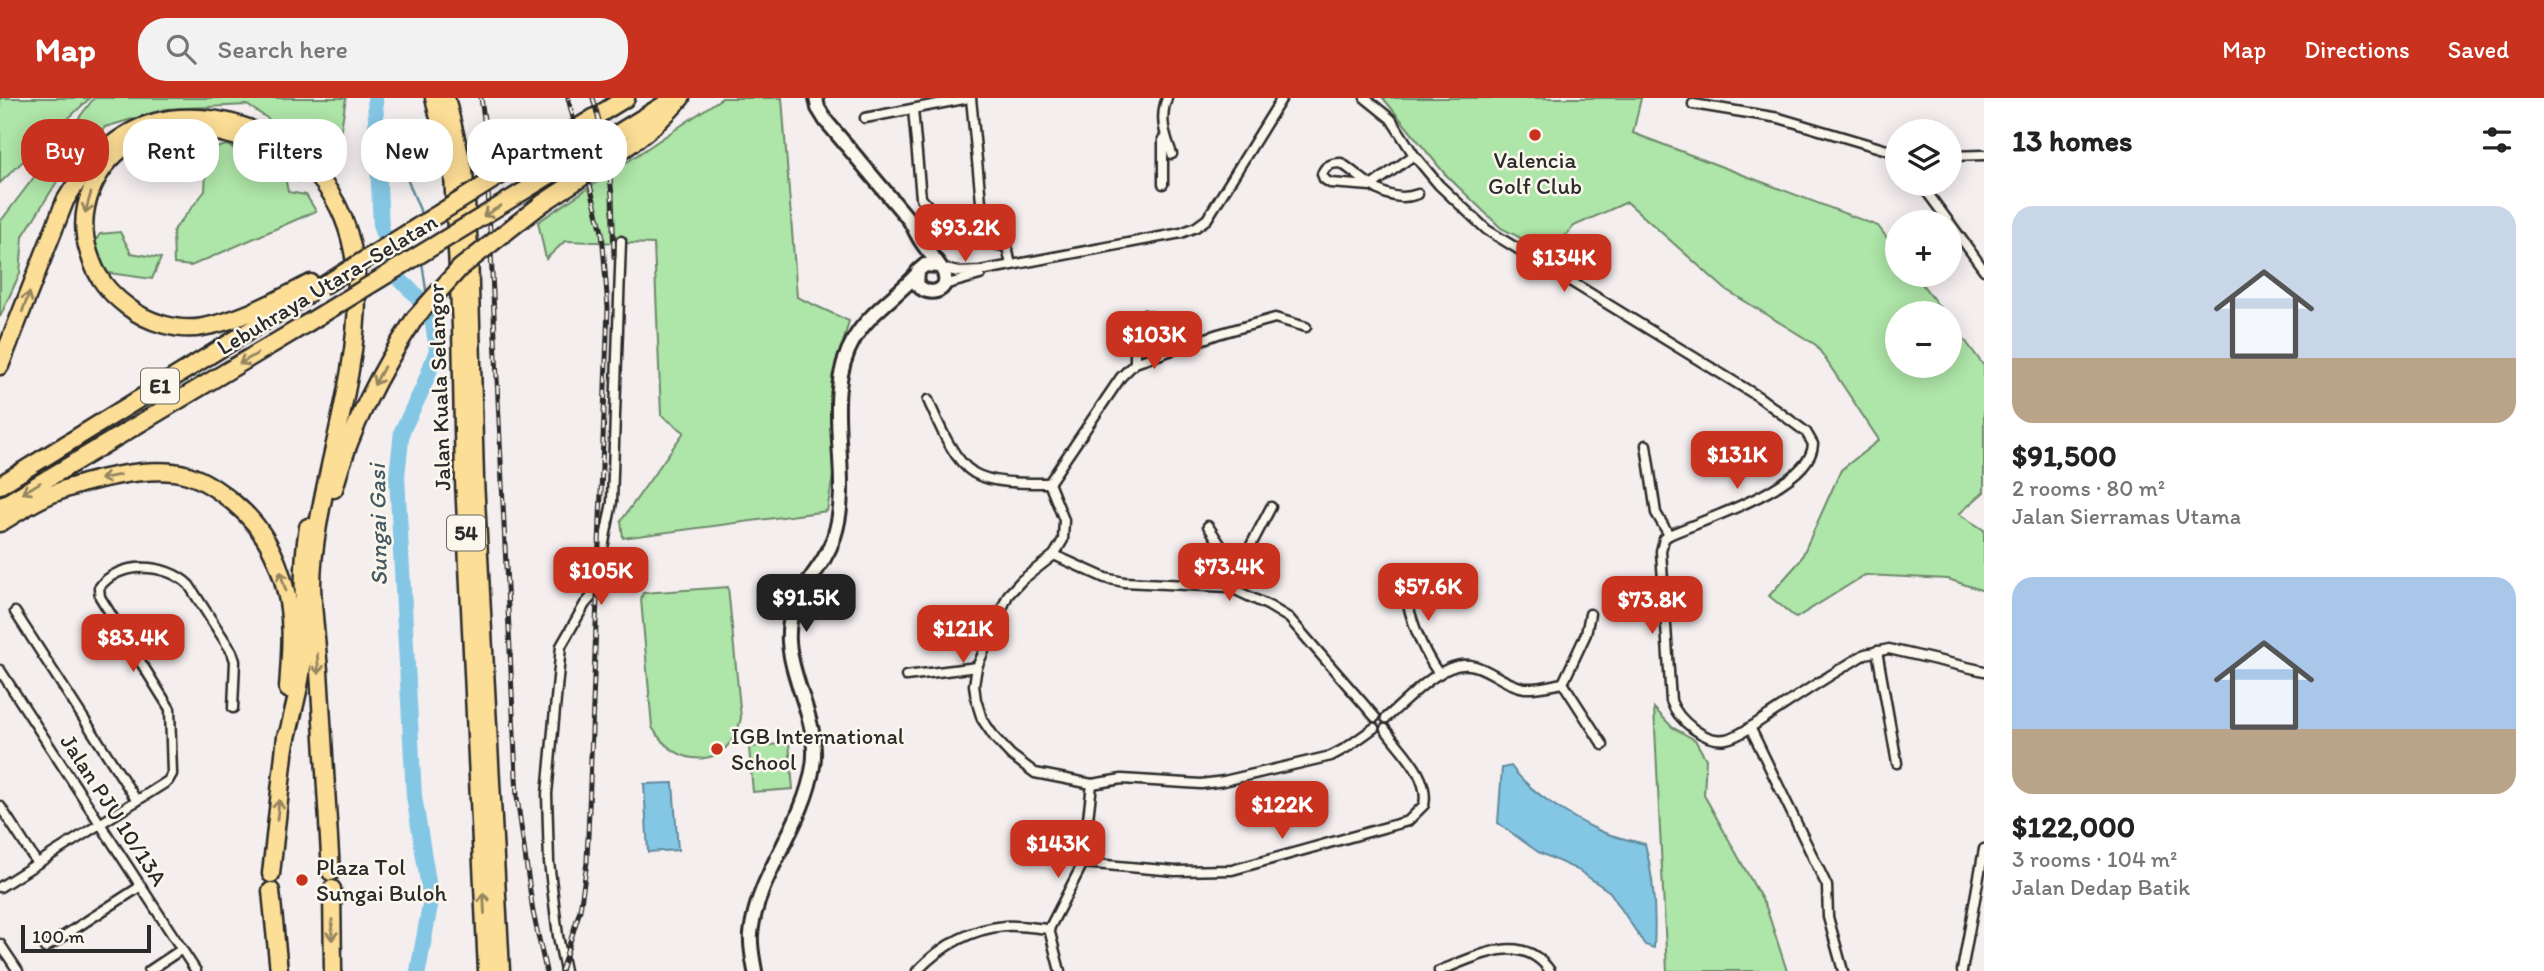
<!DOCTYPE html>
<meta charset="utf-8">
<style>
body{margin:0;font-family:Itim,sans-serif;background:#f2f2f2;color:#222;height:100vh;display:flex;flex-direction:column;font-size:26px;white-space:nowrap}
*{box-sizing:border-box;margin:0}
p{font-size:23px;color:#767676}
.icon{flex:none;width:38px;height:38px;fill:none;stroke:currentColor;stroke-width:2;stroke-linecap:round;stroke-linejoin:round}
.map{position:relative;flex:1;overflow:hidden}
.side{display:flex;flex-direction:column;background:#fff;width:560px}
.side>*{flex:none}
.top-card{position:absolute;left:21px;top:21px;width:665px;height:63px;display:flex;gap:14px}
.fabs{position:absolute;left:1885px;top:21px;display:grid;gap:14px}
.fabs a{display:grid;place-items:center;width:77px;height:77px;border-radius:50%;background:#fff;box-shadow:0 4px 18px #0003;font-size:35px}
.scale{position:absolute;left:21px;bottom:18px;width:130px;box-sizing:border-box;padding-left:7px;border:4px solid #2b2b2b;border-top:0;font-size:19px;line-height:24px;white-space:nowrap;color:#2b2b2b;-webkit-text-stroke:5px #fbf7ec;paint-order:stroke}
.price{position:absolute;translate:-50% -60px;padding:0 16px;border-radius:14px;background:#c8321e;color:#fff;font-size:23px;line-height:46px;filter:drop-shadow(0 2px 4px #0008)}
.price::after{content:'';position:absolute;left:50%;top:42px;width:21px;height:16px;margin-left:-10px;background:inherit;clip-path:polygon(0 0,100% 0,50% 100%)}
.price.selected{background:#222;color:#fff}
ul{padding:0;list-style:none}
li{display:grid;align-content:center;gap:14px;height:371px;padding:0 28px}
li span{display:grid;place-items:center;height:217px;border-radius:21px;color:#555}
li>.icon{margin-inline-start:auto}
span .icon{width:126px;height:126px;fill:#fffc;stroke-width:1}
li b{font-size:30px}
h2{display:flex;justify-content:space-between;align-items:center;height:84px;padding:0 28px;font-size:30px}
.tag{padding:0 24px;border-radius:28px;background:#fff;box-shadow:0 4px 18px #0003;font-size:24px;line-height:63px}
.tag.selected{background:#c8321e;color:#fff}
header{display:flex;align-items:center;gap:42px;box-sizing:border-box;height:98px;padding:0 35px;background:#c8321e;color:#fff}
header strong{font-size:33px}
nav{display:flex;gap:38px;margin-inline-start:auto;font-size:24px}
.search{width:490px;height:63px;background:#f2f2f2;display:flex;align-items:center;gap:18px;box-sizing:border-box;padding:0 24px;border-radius:28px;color:#767676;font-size:26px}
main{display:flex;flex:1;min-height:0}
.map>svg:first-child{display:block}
.green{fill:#aee5a8;stroke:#6c886a;stroke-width:2}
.water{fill:#84c7e5;stroke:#60899b;stroke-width:2}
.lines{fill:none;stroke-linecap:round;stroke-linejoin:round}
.stream{stroke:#60899b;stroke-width:2.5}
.river{stroke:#84c7e5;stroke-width:16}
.street-casing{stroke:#2b2b2b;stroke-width:13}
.secondary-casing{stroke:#2b2b2b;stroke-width:18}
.highway-casing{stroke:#2b2b2b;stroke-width:21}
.street{stroke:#fbf7ec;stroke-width:8}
.secondary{stroke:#fbf7ec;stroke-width:12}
.highway{stroke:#fdde96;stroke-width:16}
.rail-casing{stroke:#2b2b2b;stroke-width:5}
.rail{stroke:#fbf7ec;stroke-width:2.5;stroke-dasharray:8;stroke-linecap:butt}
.highway-bridge-casing{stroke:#2b2b2b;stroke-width:21;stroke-linecap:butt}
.highway-bridge{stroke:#fdde96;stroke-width:16}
.oneway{stroke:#948460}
.poi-dot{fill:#c8321e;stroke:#fbf7ec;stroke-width:2.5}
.labels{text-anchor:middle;stroke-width:5;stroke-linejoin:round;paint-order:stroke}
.shield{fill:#fbf7ec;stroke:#696865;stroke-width:2}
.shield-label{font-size:21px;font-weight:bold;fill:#2b2b2b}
.poi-label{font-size:23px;fill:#2b2b2b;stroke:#fbf7ec;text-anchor:start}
.street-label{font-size:23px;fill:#2b2b2b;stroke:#fbf7ec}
.water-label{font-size:24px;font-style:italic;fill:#465a63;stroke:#fbf7ec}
</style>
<header>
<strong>Map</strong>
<div class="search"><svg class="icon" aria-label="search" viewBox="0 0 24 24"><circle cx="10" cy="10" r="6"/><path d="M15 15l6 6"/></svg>Search here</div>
<nav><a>Map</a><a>Directions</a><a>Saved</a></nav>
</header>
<main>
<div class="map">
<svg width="1984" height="873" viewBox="0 0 1984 873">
<rect width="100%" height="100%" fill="#f4eeef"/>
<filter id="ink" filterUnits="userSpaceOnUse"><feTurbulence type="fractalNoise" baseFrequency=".0143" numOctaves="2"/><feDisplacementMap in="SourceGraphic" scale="14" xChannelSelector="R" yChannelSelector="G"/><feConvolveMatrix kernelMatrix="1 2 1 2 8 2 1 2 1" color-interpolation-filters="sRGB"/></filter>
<g filter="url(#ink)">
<g class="green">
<polygon points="0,0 90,0 0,85"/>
<polygon points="94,0 346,0 339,44 327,64 319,63 290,35 247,7 167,11 105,29 58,82 23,138 20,175 0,219 0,124"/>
<polygon points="722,0 782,0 797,199 849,223 841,252 830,322 834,372 827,413 623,440 621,423 684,334 661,317 654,146 565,143 546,161 538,124"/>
<polygon points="1383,0 1641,0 1633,35 1878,128 1897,153 1897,177 1915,177 1944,215 1897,215 1897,268 1950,268 1950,222 1984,268 1984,394 1959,416 1984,432 1984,493 1948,481 1865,477 1796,520 1769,498 1800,463 1841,372 1879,342 1816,247 1725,191 1627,104 1574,128 1550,155 1501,130 1445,76"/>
<polygon points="227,47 285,79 288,94 306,97 316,113 191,168 174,166 173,133 205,93 207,52"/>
<polygon points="120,134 131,155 161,160 152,181 102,174 94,145 100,136"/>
<path d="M728,489L741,620C730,672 677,673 652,629L641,501L643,495Z"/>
<polygon points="1654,610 1672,629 1695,642 1706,661 1704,697 1766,809 1787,873 1667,873"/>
<polygon points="789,645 793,691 753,694 749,649"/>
</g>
<g class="water">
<path d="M1511,668C1528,693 1570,719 1598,732C1612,739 1630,742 1645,746C1654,780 1656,815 1654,850L1645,847L1610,794L1578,772L1538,754L1498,725L1502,670Z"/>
<polygon points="673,685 678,752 648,754 644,686"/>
</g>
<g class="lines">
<g class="stream">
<polyline points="375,4 420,112 420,119"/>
<polyline points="422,164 427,199"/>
</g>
<polyline class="river" points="375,0 381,130 400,182 416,197 432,219 437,252 423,290 402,333 397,378 414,698 431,802 418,873"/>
<g class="street-casing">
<g id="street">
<polyline points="971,0 984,135 989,145 1007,149 1011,167"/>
<path d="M1167,0C1159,20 1165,37 1172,56"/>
<path d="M1365,0L1391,21L1414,57L1439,87L1487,132L1759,299L1806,334L1813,346C1812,388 1703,422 1669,437"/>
<polyline points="1693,6 1779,20 1897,55"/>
<polyline points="913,11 921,100 954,137 984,135"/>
<polyline points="865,20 969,0"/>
<path d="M1414,57L1371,88L1330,85L1324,81L1322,76C1325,67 1332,65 1341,65C1365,81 1387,108 1418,96"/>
<polyline points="1950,58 1984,57"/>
<polyline points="1163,86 1163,41"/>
<polyline points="1921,86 1949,124"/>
<polyline points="1950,125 1984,172"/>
<polyline points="941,170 958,174 980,173 1181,135 1196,129 1207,121 1282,0"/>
<polyline points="944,187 980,177"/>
<polyline points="1135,265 1135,225 1137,220 1144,217 1153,219 1156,225 1160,256"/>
<path d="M928,302C938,324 953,363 974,375C992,386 1028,385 1049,385"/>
<path d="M1646,347L1656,415L1669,437L1664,441L1661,453L1671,603C1678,622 1705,645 1726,641C1741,638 1756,625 1769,617C1796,599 1824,581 1852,564L1865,556L1889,551L1984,573"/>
<polyline points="1049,385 1064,422 1063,442 1054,457 1022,482 1008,497 977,569 974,587 976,602 982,621 995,640 1011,657 1035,675 1092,686 1122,681 1201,686 1224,683 1331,658 1346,650 1374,630"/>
<polyline points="1049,385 1121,279 1135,265 1218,236 1275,220 1306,229"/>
<polyline points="1208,428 1228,458 1240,468"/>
<polyline points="1054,457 1105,480 1124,484 1229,489 1269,508 1289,520 1375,619"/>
<path d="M1401,482C1410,516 1418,547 1439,576"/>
<polyline points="1229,489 1271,409"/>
<polyline points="15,514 137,703"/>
<polyline points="1877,553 1897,665"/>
<polyline points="0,572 196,873"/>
<polyline points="906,578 977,569"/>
<polyline points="1563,585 1586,536 1590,516"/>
<polyline points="1563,585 1603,647"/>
<path d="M1386,620C1405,604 1426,580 1450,570C1480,557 1497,586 1525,590C1537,591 1551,587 1563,585"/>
<polyline points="1750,629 1827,788 1828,819 1843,873"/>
<polyline points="0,708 37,765"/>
<path d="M1083,765L1175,773L1232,772L1408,723L1424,707C1430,678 1401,653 1385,631"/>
<path d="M0,789L168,683L172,676L170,611L100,499L99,490C118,462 167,465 189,487L232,554L235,563L233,610"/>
<polyline points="0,846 18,873"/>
<polyline points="45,850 141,788"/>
<polyline points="149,873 182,851"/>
<polyline points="565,873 558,838 549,764 547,696 561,548 585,506 594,496 612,404 621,143"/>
<path d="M917,873C941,848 970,831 1005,828C1019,827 1035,830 1049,831"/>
<polyline points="1060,873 1049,831 1083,765 1092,686"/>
<path d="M1439,873C1476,859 1522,832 1550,873"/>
<polyline points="1962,873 1984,751"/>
</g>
</g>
<g class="secondary-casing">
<g id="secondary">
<path d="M816,0L818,10L826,23L910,123C914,130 917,137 921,143C926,152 941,167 944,175C951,194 927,200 917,186L918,173L925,167L938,168"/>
<path d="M755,873C753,861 750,849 751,836C757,776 804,728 813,668C820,626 792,586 789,544C786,493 820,481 834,439C855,376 819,301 854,241C869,215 896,199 916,177"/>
</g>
</g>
<g class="highway-casing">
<g id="highway">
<polyline points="434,0 453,76 461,228 464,382 487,873"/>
<polyline points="446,0 464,73 469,150 475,382 501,873"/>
<polyline points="536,55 626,0"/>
<path d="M300,74C242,24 132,4 93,88C83,110 81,131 89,155C96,179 108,194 128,209C147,224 178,234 203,229C242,222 277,202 311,185"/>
<polyline points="550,77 670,3"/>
<path d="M543,105C590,73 644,44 681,0"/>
<path d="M0,268L65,103C91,59 127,23 180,20C224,18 264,31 298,59C422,160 312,358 312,488C313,516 317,545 319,573C323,640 327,707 331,774"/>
<polyline points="0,387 307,197"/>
<path d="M334,391C351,328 380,274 415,220"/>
<polyline points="0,409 306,226"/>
<path d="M0,425C17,415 34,403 52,396C87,382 151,366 188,377C204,382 221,394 234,405C261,427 277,456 285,490C294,523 290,557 288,591"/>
<path d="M285,649C291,620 303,582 303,553C305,511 301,471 308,429"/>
<polyline points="271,776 286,638"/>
<polyline points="332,791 333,873"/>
<polyline points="271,793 279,873"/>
</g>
</g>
<use href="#street" class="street"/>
<use href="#secondary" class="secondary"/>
<use href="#highway" class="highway"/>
<g class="rail-casing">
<g id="rail">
<polyline points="481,0 485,28 517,699 533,814 546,873"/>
<polyline points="593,0 607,53 612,97 614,159"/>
<polyline points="561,873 580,812 587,764 608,210 602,134 568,0"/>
</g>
</g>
<use href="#rail" class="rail"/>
<g class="highway-bridge-casing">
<g id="highway-bridge">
<polyline points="321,189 536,55"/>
<polyline points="415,220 460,170 543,105"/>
<polyline points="306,226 550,77"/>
</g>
</g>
<use href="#highway-bridge" class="highway-bridge"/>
</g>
<defs><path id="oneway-shaft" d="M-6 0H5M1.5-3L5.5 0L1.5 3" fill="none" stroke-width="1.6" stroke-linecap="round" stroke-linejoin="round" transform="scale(1.75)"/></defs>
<g class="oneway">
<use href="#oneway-shaft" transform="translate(88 105) rotate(106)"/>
<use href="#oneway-shaft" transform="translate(492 113) rotate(149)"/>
<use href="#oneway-shaft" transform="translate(26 204) rotate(-69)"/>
<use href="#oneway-shaft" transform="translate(248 261) rotate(149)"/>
<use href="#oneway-shaft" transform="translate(379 278) rotate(118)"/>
<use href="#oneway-shaft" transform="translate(110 379) rotate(168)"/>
<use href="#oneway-shaft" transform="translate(31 390) rotate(149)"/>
<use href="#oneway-shaft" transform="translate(283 483) rotate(-107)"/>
<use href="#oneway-shaft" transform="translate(318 566) rotate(86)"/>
<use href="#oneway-shaft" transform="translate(278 712) rotate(-84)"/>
<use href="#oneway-shaft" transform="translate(484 805) rotate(-93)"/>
<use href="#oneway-shaft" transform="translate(332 832) rotate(90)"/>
</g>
</g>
<g class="poi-dot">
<circle cx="1535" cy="37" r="7"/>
<circle cx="717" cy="651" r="7"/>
<circle cx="302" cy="782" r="7"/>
</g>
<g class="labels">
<g class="shield">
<rect x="141" y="270.5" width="38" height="35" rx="5"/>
<rect x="447" y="417.5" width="38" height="35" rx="5"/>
</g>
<g class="shield-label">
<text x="160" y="295">E1</text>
<text x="466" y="442">54</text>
</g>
<g class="poi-label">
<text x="1535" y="70" text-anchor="middle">Valencia<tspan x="1535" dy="26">Golf Club</tspan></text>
<text x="731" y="646">IGB International<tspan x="731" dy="26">School</tspan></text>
<text x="316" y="777">Plaza Tol<tspan x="316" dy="26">Sungai Buloh</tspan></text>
</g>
<g class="street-label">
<text transform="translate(327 186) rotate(-31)" y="8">Lebuhraya Utara–Selatan</text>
<text transform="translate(439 289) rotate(-92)" y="8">Jalan Kuala Selangor</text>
<text transform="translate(114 712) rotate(57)" y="8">Jalan PJU 10/13A</text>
</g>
<g class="water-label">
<text transform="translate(378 427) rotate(-91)" y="8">Sungai Gasi</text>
</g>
</g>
</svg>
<div class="fabs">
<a><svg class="icon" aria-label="layers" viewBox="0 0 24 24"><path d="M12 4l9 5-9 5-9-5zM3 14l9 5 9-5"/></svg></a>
<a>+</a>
<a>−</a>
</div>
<div class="scale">100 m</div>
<b class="price" style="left:965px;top:166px">$93.2K</b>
<b class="price" style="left:1564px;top:196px">$134K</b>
<b class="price" style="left:1154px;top:273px">$103K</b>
<b class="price" style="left:1737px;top:393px">$131K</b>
<b class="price" style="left:1229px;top:505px">$73.4K</b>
<b class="price" style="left:601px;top:509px">$105K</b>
<b class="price" style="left:1428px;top:525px">$57.6K</b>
<b class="price selected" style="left:806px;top:536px">$91.5K</b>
<b class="price" style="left:1652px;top:538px">$73.8K</b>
<b class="price" style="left:963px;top:567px">$121K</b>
<b class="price" style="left:133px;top:576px">$83.4K</b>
<b class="price" style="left:1282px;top:743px">$122K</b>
<b class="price" style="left:1058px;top:782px">$143K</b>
<div class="top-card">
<a class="tag selected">Buy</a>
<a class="tag">Rent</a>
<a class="tag">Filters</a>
<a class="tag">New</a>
<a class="tag">Apartment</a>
</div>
</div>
<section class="side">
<h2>13 homes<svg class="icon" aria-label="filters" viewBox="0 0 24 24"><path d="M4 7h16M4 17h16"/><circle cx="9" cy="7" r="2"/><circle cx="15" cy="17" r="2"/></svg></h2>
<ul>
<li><span style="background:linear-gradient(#c9d6e8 70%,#b9a48a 0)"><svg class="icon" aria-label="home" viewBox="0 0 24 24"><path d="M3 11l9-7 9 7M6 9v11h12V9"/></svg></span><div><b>$91,500</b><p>2 rooms · 80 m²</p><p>Jalan Sierramas Utama</p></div></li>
<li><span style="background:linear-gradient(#a9c7e8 70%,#b9a48a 0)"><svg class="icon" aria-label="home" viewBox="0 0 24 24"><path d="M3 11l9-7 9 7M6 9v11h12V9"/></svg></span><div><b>$122,000</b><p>3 rooms · 104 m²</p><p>Jalan Dedap Batik</p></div></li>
</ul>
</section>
</main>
